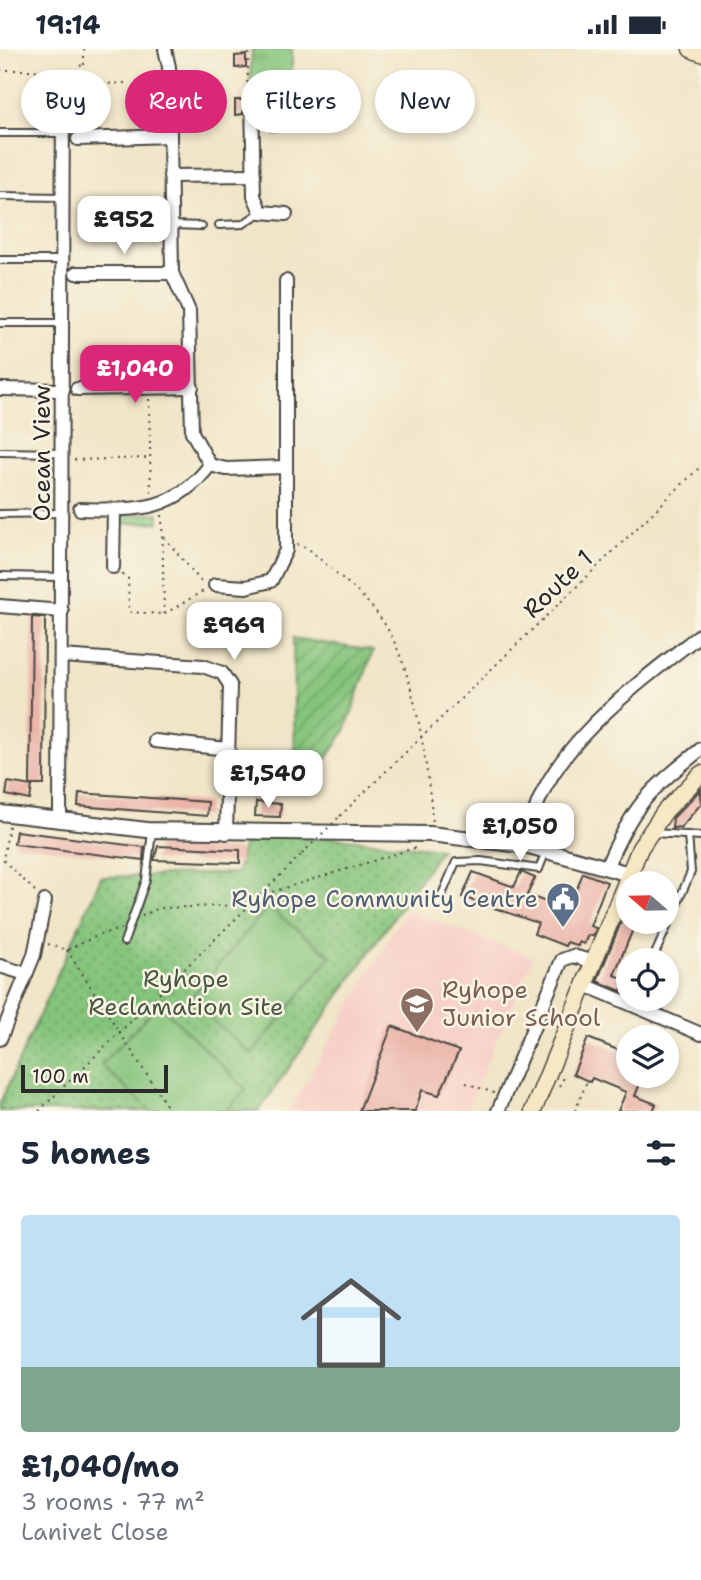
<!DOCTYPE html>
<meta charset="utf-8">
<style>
body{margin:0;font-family:"Shantell Sans",sans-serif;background:#f2f2f3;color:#1f2937;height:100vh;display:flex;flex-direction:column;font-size:26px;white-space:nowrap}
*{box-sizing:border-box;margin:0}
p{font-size:23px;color:#747a83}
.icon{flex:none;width:38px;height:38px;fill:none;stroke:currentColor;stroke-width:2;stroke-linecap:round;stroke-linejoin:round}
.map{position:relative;height:1062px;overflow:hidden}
.drawer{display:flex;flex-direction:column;background:#fff;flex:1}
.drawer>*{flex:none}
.banner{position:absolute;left:21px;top:21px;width:660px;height:63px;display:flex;gap:14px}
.needle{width:46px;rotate:290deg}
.tools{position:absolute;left:616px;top:822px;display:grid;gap:14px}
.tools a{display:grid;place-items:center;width:63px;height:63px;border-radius:50%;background:#fff;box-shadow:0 4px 10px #0003;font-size:35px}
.scale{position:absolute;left:21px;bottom:18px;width:147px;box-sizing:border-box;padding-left:7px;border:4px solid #2b2b2b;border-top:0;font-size:19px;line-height:24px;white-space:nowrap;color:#2b2b2b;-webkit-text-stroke:5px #fcf5e5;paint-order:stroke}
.price{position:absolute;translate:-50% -60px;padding:0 16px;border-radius:14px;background:#fff;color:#222;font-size:23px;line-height:46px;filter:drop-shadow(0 2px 4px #0008)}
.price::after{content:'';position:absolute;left:50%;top:42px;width:21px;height:16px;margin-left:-10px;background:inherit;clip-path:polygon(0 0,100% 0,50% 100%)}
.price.on{background:#db2777;color:#fff}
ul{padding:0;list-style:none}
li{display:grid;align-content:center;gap:14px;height:371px;padding:0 21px}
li+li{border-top:2px solid #e0e1e3}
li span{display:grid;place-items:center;height:217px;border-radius:7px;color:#555}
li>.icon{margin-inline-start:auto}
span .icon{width:126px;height:126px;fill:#fffc;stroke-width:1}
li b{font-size:30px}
h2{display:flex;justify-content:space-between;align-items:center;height:84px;padding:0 21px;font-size:30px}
.chip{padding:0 24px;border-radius:32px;background:#fff;box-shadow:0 4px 10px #0003;font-size:24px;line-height:63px}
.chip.on{background:#db2777;color:#fff}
.status{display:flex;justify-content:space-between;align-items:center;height:49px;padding:0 35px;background:#fff;direction:ltr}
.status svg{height:19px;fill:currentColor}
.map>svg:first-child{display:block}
.built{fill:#f7d1c9}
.grass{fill:url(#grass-tufts);stroke:#587853;stroke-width:2}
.park{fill:url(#park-dots);stroke:#587853;stroke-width:2}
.garden{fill:url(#garden-furrows);stroke:#587853;stroke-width:2}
.pitch{fill:#85c47b;stroke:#587853;stroke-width:2}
.building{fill:#ebb5aa}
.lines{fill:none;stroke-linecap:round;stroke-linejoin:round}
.service-casing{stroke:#494742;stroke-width:10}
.minor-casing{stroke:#494742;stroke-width:16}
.tertiary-casing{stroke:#494742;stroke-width:18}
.secondary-casing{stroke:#494742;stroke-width:19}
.path{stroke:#494742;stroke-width:2;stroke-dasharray:2 5;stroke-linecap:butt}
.service{stroke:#fff;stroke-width:6}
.minor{stroke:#fff;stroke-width:12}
.tertiary{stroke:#fff;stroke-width:14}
.secondary{stroke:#f7e8c3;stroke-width:16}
.path-bridge{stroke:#494742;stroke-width:2;stroke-dasharray:2 5;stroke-linecap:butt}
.labels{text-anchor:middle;stroke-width:5;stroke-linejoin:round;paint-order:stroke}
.street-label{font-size:24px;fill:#2b2b2b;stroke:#fcf5e5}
.service-label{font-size:24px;fill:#4e5e75;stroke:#fcf5e5;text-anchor:end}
.park-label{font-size:24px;fill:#465943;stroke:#fcf5e5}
.education-label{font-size:24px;fill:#785e54;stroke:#fcf5e5;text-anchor:start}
</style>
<div class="status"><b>19:14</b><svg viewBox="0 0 49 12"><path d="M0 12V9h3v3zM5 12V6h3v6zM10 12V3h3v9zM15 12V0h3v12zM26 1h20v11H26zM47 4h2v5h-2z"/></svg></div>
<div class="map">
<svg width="701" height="1062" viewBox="0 0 701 1062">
<defs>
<pattern id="grass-tufts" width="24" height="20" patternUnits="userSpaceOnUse" patternTransform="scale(1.75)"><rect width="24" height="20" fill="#85c47b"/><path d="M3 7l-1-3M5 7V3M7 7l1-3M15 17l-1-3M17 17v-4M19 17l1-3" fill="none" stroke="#6d9f65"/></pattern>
<pattern id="park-dots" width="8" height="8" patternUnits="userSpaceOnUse" patternTransform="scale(1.75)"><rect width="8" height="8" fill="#85c47b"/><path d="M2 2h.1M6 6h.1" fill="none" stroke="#6d9f65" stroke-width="1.8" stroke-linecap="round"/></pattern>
<pattern id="garden-furrows" width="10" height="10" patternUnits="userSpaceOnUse" patternTransform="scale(1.75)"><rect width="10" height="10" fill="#85c47b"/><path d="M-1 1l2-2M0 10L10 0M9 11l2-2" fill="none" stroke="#6d9f65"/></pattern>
</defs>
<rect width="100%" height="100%" fill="#fcf5e5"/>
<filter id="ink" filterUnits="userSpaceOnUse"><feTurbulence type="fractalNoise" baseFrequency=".0143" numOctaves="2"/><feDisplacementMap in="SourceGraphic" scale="14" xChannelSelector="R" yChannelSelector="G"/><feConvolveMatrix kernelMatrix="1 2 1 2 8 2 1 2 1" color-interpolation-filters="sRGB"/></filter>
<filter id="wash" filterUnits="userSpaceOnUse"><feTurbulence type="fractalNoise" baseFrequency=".00686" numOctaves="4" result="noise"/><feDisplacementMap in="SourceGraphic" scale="28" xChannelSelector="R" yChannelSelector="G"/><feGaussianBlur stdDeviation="1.57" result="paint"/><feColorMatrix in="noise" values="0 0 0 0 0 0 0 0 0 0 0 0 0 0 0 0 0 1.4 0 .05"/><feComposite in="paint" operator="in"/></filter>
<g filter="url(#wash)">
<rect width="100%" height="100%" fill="#f0e5c7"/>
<polygon class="built" points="406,861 533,908 466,1062 289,1062"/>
<polygon class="grass" points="252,0 292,0 292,55 259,53 256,48 249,48"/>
<g class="park">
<polygon points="159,464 159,473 123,475 123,466"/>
<polygon points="246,784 290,784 441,800 259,1062 0,1062 0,1054 101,828 237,824"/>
</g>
<polygon class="garden" points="293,589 373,602 345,682 314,730 295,726"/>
<g class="pitch">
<polygon points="268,858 331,907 252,1005 189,951"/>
<polygon points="159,955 246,1040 226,1062 151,1062 101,1016"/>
</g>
<g id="blocks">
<g class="building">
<polygon points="246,6 246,18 235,19 235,7"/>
<polygon points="235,51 243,51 243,65 235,66"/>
<polygon points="270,70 280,70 281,82 270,82"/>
<polygon points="32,568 45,569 44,736 30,736"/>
<polygon points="8,733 32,737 30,751 6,746"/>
<polygon points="701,740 701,755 681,778 672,779 673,769"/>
<polygon points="79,744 208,753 207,767 78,757"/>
<polygon points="256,753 281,755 280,768 255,767"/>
<polygon points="16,782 144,798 143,811 14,795"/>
<polygon points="158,797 240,801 240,814 154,811"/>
<polygon points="473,823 514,838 521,823 535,829 527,846 546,853 548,849 570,858 583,824 607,833 590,877 596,879 593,887 588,886 584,895 579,893 578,897 567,893 565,897 534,885 538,874 462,848"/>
<polygon points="628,856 628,873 636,873 614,926 626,930 621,942 597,932"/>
<polygon points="392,977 459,1002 439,1046 422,1041 415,1062 359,1062"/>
<polygon points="588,989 628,1005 628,1027 643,1027 635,1047 656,1055 653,1062 618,1062 626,1043 592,1029 590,1033 573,1025"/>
</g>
</g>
</g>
<g filter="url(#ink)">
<use href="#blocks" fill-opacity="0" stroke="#494742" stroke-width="2"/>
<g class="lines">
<g class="service-casing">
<g id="service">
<polyline points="0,84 64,84"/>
<polyline points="0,147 63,148"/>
<polyline points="172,176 202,177"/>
<polyline points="219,176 243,175 261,163"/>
<polyline points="0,211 63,211"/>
<polyline points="0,274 61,274"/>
<polyline points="0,403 61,404"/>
<polyline points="0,465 61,464"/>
<polyline points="0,527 61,528"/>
<polyline points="654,784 701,787"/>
<polyline points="438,855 456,813 481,812 539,820 546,802"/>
<polyline points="124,893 146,831 152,783"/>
<polyline points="652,912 691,823 688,786"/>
</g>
</g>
<g class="minor-casing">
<g id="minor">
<polyline points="165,0 169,18 172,224 189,262 192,383 210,416 226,420 286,418"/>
<polyline points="252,51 254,147 261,163 286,165"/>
<polyline points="78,90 170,87"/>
<polyline points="170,127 254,126"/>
<polyline points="76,224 172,224"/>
<polyline points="0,340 63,341"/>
<polyline points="77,340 192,338"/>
<path d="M80,460C135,461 174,464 210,416"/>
<polyline points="113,518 114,461"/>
<polyline points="215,536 246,538 271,532 286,501 286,232"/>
<polyline points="0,557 62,562"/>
<polyline points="62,607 203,617 222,624 230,636 226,784"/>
<polyline points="155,692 227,700"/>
<polyline points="60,771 63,37"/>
<path d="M529,797C529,711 640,633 701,585"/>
<path d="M606,819C634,754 648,743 701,700"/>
<polyline points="0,917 26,925"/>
<polyline points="585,936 701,985"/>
<polyline points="0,990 34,906 45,852"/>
<polyline points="498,1062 562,911 573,907 594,913"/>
</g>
</g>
<g class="tertiary-casing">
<polyline id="tertiary" points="0,764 147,781 430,785 529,797 629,825"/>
</g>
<g class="secondary-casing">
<g id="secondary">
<polyline points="691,0 701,4"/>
<polyline points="533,1062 640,799 665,762 701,725"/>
</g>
</g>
<g class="path">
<polyline points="84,0 84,34"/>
<polyline points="0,21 35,21 53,30"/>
<polyline points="71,28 83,14"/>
<polyline points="74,36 125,34"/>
<polyline points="247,41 249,0"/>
<polyline points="149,350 151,446"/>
<polyline points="74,411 149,409"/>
<polyline points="162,466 164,565"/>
<polyline points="164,488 203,535"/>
<path d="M297,495L309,500C331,521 361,542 379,567C415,614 427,716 433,774"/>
<polyline points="122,525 128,529 129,563 164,565 205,541"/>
<polyline points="340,767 701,417"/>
<polyline points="9,777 3,811 37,844"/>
<polyline points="259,847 418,798"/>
<polyline points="142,867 159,859 249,856"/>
<polyline points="48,895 67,901 101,885 121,880"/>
<polyline points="67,901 170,1062"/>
<polyline points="466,1034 494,1044"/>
<polyline points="559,1037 565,1027"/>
<polyline points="39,1062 302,805"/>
<polyline points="575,1062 587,1032"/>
</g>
<use href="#service" class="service"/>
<use href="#minor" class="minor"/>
<use href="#tertiary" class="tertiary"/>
<use href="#secondary" class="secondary"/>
<polyline class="path-bridge" points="302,805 340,767"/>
</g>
</g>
<defs>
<g id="civic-pin" transform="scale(1.75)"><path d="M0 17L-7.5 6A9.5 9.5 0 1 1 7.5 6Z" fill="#5c6f8a" stroke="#fcf5e5"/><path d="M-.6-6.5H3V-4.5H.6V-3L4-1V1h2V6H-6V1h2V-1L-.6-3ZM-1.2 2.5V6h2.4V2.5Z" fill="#fff"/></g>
<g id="school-pin" transform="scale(1.75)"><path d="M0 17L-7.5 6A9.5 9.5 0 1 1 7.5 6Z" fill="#8d6e63" stroke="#fcf5e5"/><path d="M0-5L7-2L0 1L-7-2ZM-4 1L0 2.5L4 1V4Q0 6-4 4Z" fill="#fff"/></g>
</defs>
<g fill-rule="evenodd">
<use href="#civic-pin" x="563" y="850"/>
<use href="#school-pin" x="417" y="955"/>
</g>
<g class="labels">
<g class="street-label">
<text transform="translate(42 404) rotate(-90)" y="8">Ocean View</text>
<text transform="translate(558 535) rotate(-44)" y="8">Route 1</text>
</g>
<g class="service-label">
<text x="538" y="858">Ryhope Community Centre</text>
</g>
<g class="park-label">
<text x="186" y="938">Ryhope<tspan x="186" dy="28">Reclamation Site</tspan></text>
</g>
<g class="education-label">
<text x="442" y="949">Ryhope<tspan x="442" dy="28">Junior School</tspan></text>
</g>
</g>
</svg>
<div class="tools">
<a><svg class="needle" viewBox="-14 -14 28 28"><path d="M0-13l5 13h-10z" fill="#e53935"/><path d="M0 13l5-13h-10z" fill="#747a83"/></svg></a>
<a><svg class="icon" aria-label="locate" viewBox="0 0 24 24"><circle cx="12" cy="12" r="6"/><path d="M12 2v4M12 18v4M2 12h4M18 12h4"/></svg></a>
<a><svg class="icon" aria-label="layers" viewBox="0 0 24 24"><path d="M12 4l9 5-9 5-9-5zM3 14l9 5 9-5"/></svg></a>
</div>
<div class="scale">100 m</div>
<b class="price" style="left:124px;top:207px">£952</b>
<b class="price on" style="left:135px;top:356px">£1,040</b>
<b class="price" style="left:234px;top:613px">£969</b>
<b class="price" style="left:268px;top:761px">£1,540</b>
<b class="price" style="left:520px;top:814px">£1,050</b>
<div class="banner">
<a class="chip">Buy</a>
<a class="chip on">Rent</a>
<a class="chip">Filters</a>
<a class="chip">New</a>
</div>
</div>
<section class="drawer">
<h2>5 homes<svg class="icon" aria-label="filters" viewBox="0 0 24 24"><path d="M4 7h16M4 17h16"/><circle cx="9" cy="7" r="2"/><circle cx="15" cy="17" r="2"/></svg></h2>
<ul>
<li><span style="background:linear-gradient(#bfe0f5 70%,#7fa58c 0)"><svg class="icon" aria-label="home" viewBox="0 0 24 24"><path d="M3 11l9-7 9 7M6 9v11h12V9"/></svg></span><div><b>£1,040/mo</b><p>3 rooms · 77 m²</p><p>Lanivet Close</p></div></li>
</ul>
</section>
